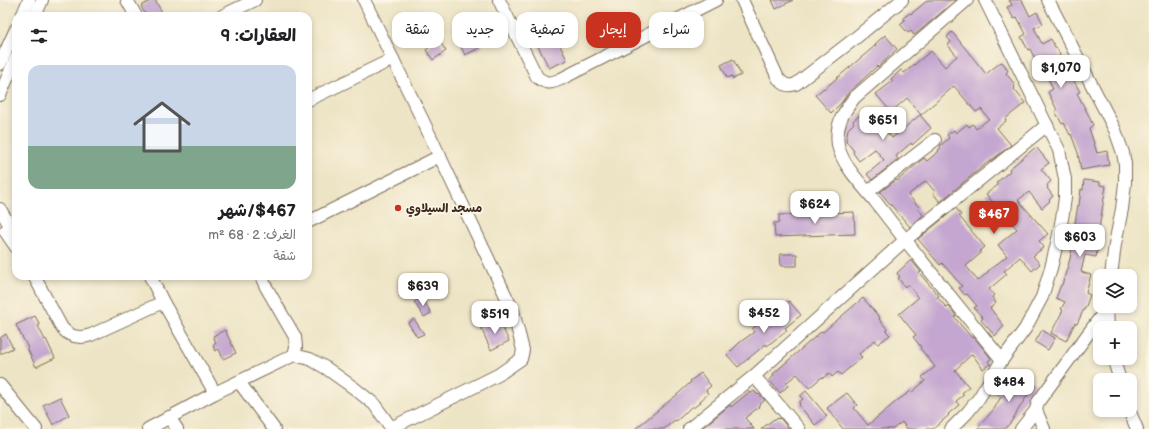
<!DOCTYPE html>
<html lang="ar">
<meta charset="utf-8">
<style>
body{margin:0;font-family:"Balsamiq Sans","Playpen Sans Arabic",sans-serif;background:#f6f6f6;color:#202124;direction:rtl;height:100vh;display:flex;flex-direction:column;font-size:15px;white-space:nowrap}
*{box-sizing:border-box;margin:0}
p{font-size:13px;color:#757577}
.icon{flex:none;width:22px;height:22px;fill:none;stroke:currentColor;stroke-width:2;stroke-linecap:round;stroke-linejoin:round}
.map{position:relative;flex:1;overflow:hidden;direction:ltr}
.sheet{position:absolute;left:12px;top:12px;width:300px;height:268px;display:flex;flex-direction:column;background:#fff;border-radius:12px;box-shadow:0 2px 6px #0003;direction:rtl}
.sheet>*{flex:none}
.banner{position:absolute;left:324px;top:12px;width:380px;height:36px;direction:rtl;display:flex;gap:8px}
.buttons{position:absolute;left:1093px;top:269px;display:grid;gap:8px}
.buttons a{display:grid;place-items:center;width:44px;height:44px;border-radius:8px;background:#fff;box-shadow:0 2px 6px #0003;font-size:20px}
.price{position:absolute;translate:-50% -34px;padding:0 9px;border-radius:8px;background:#fff;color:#222;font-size:13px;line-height:26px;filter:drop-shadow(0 1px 2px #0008)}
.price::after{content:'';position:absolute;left:50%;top:24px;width:12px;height:9px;margin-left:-6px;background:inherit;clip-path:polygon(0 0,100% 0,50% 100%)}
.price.current{background:#c8321e;color:#fff}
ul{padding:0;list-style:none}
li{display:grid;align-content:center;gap:8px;height:212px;padding:0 16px}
li span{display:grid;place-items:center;height:124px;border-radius:12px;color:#555}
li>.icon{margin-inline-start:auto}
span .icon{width:72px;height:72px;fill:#fffc;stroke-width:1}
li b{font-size:17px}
h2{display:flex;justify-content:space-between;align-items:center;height:48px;padding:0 16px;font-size:17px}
.chip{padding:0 14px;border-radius:12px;background:#fff;box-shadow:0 2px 6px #0003;font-size:14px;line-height:36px}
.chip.current{background:#c8321e;color:#fff}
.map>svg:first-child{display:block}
.building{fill:#c4a6d0}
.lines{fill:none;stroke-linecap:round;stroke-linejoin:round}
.minor-casing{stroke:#796b58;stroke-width:14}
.minor{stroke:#fff;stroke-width:12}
.poi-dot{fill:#c8321e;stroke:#fcf5e5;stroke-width:1.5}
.labels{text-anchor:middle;stroke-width:3.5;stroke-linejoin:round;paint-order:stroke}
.poi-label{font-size:12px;font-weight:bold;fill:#3b2a1e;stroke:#fcf5e5;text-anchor:start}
</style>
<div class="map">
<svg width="1149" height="429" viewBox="0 0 1149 429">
<rect width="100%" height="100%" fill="#fcf5e5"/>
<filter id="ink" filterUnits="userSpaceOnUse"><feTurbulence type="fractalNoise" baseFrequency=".025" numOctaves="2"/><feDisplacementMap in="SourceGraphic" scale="8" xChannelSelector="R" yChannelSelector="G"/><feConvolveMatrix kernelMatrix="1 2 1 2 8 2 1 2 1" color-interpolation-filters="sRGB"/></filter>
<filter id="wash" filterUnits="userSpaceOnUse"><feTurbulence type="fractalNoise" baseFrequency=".012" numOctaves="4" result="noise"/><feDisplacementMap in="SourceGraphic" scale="16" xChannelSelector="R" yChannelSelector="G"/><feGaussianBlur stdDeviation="0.9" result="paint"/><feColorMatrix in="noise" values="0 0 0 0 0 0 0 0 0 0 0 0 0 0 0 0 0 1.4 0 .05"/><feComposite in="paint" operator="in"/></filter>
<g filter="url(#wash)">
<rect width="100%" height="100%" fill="#ede4c5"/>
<g id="blocks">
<g class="building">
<polygon points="152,0 155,0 164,16 146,16 141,6"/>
<polygon points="772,0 793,0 776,9"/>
<polygon points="928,0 956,0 917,33 914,35 911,31 908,33 900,24 905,20 903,18 910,13 911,14"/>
<polygon points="1009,0 1022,0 1030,16 1037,12 1043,24 1034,28 1042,44 1051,39 1055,47 1056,47 1060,54 1059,55 1072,80 1073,79 1080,92 1077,93 1090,118 1090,119 1093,125 1089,128 1097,153 1107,151 1109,165 1081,170 1078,153 1071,134 1070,135 1064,123 1062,124 1055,111 1057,110 1048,92 1053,89 1040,61 1037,63 1030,49 1028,50 1021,37 1026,34 1017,17 1014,19 1007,7 1012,5"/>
<polygon points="425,14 434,29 432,30 446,51 433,60 426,50 432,45 425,34 417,38 412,29 414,28 413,25 416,23 415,20"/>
<polygon points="472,28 482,47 465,55 458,41 464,38 462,33"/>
<polygon points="553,31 567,60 549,68 535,40"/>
<polygon points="952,32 986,74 1001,62 1004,64 1008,71 1006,73 1015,85 1014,86 1015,88 1014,89 1025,103 1005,119 1006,121 997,128 1011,145 989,162 988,162 940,202 933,193 935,192 926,181 908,195 919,207 918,208 923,215 910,227 880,192 896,180 897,181 924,158 927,161 939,151 938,150 941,148 940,146 949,138 947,135 954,130 956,133 967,124 969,127 973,124 976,129 989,119 981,109 976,112 954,86 921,115 907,98 891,112 876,94 893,81 891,79 901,70 904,73 931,51 945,67 957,56 948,45 951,42 947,37"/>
<polygon points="885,35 897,49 878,67 877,66 845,96 846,96 841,103 831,113 815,95 824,88 824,89 876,45 875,44"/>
<polygon points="733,59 741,75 733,79 732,76 727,78 721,65"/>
<polygon points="861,114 876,131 882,126 892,138 920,115 931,128 912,145 911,143 896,156 898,159 872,180 867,174 884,160 875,149 859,161 853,153 854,151 846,141 848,129 854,123 853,121"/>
<polygon points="1036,147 1049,163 1041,169 1051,181 1047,185 1048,187 1047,188 1053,196 1049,200 1050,201 1042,208 1029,192 1018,200 1048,234 1039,241 1044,247 1033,256 1040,264 1032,271 1020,257 1004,271 1007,274 989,289 994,295 992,297 996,303 990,308 1004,326 995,336 981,320 983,318 974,308 977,306 967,294 965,295 959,288 962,286 942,263 940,265 918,239 956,208 961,215 959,216 985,247 980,251 980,254 966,266 978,281 988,272 988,271 1007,256 998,245 1017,229 1010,221 1012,220 1007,214 997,203 995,205 986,194 998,185 996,183 1010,171 1009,169"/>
<polygon points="1084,180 1100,182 1100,185 1106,186 1098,235 1100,235 1096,257 1085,255 1081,272 1091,275 1086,293 1090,295 1085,309 1084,309 1077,324 1075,323 1066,341 1051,333 1063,310 1061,309 1065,302 1056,298 1061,285 1062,285 1070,259 1074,236 1073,235 1078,205 1079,206 1081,189 1083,190"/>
<polygon points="854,212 855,234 775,237 774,223 779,223 779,215"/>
<polygon points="780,254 797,254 797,266 781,266"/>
<polygon points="911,260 921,272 919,273 939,296 937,297 947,308 949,306 956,316 954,317 972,338 974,337 989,356 991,359 988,361 990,364 983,369 972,354 955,370 969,387 962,393 964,395 956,401 959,405 948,414 949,415 933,429 907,429 902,422 893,429 843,429 827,408 847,393 857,405 854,408 868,425 898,400 911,391 912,392 925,381 922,377 935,367 920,348 921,347 913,337 916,335 899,314 918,298 908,284 905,287 898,278 900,277 897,273"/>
<polygon points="422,297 431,313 424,317 414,302"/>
<polygon points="863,298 880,318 879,319 887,329 886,331 890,335 878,344 875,340 859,354 862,357 841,375 838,372 832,377 829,373 823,378 822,377 809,388 797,374 786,383 788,386 780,393 769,380 774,376 773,374 808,343 822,331 823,332"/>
<polygon points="789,301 801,315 785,328 787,330 767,346 766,344 738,367 727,355 739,343 754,332 752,329 763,320 765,322"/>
<polygon points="35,316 40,325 38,326 45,340 46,339 55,358 36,367 27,348 28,348 16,325"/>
<polygon points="414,319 424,334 417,337 408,323"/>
<polygon points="498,319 509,341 491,350 481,328"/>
<polygon points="225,330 236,353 223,359 219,349 215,351 213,346 216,343 213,336"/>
<polygon points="1042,330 1055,338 1048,350 1035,342"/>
<polygon points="6,334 13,348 0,354 0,338"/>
<polygon points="1017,372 1036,385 1029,395 1028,394 1011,422 1005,429 977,429 994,409 1001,397 998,395 1005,382 1007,383 1013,374 1015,375"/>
<polygon points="701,373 711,386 706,390 708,394 700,401 701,402 693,408 692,406 681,417 676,421 675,420 664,429 635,429 679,393 691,382 690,381"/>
<polygon points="754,391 758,395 759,394 765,400 758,406 759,407 745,418 754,429 701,429 730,405 731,407 749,392 750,394"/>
<polygon points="806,391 827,416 815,425 799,405 800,404 799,402 803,399 800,396"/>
<polygon points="60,397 69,415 53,425 43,405"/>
<polygon points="778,418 779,419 780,418 789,429 761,429 774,419 775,420"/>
</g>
</g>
</g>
<g filter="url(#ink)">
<use href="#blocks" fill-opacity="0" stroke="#796b58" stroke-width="1"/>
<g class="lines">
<g class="minor-casing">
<g id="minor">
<polyline points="127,0 136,16"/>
<polyline points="364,0 424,123 513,311 523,350 521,359 498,375 391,428"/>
<path d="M499,0L537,77C546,84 550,84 561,79L716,0"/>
<path d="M742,0L778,78C784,85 788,87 796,84L853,40L902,0"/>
<path d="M967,0L854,98C843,113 835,125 838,145C842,165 862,185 875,201C916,255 959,307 1002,360"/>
<polyline points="1048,0 1115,130 1123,153 1125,164 1125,183 1122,209 1115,244 1111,276"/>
<polyline points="22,16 29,0"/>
<polyline points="35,16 42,0"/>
<polyline points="222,16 255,0"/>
<polyline points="0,64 16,29"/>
<polyline points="0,95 16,58"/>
<polyline points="308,100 393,59"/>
<polyline points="868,192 935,140"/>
<polyline points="0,209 16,236"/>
<polyline points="308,222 440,156"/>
<polyline points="5,231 16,247"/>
<path d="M34,276L62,328C70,337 79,339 91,335L163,302"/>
<polyline points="150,276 163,302 215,393"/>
<polyline points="261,276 266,287 295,337 296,347 294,355"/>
<polyline points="1107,307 1108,328"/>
<polyline points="1113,358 1120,380"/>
<polyline points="754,376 799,429"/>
<polyline points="239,382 274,429"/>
<polyline points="0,385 36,429"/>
<polyline points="1129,410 1137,429"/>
<polyline points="169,417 177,429"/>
<polyline points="148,429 215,393 294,355 310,359 326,368 354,388 374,404 392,429"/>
<polyline points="689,429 754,376 905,240 1047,125"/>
<polyline points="951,429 967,413 979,398 1002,360 1025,329 1042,297 1051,268 1058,239 1063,213 1065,197 1065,179 1059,150 985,0"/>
<polyline points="1021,429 1036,410"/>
<polyline points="1044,429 1036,410 1038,402 1107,308"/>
</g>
</g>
<use href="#minor" class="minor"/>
</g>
</g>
<circle class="poi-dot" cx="398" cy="208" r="4"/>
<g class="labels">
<g class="poi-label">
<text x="406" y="212">مسجد السيلاوي</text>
</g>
</g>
</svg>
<div class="buttons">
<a><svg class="icon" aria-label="layers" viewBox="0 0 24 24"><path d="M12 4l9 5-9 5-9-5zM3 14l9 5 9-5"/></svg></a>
<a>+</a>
<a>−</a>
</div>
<b class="price" style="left:1061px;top:89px">$1,070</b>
<b class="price" style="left:883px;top:141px">$651</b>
<b class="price" style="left:815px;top:225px">$624</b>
<b class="price current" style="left:994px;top:235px">$467</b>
<b class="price" style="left:1080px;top:258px">$603</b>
<b class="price" style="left:423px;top:307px">$639</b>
<b class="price" style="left:764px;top:334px">$452</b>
<b class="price" style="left:495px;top:335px">$519</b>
<b class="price" style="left:1009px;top:403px">$484</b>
<div class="banner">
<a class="chip">شراء</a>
<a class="chip current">إيجار</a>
<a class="chip">تصفية</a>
<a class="chip">جديد</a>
<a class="chip">شقة</a>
</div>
<section class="sheet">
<h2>العقارات: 9<svg class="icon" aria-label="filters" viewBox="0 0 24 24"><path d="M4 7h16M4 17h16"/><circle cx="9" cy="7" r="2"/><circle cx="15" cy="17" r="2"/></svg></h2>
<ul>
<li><span style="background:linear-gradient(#c9d6e8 65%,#7fa58c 0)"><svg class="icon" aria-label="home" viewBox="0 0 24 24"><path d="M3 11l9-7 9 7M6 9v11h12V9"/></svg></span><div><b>$467/شهر</b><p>الغرف: 2 · 68 m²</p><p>شقة</p></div></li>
</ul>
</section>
</div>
